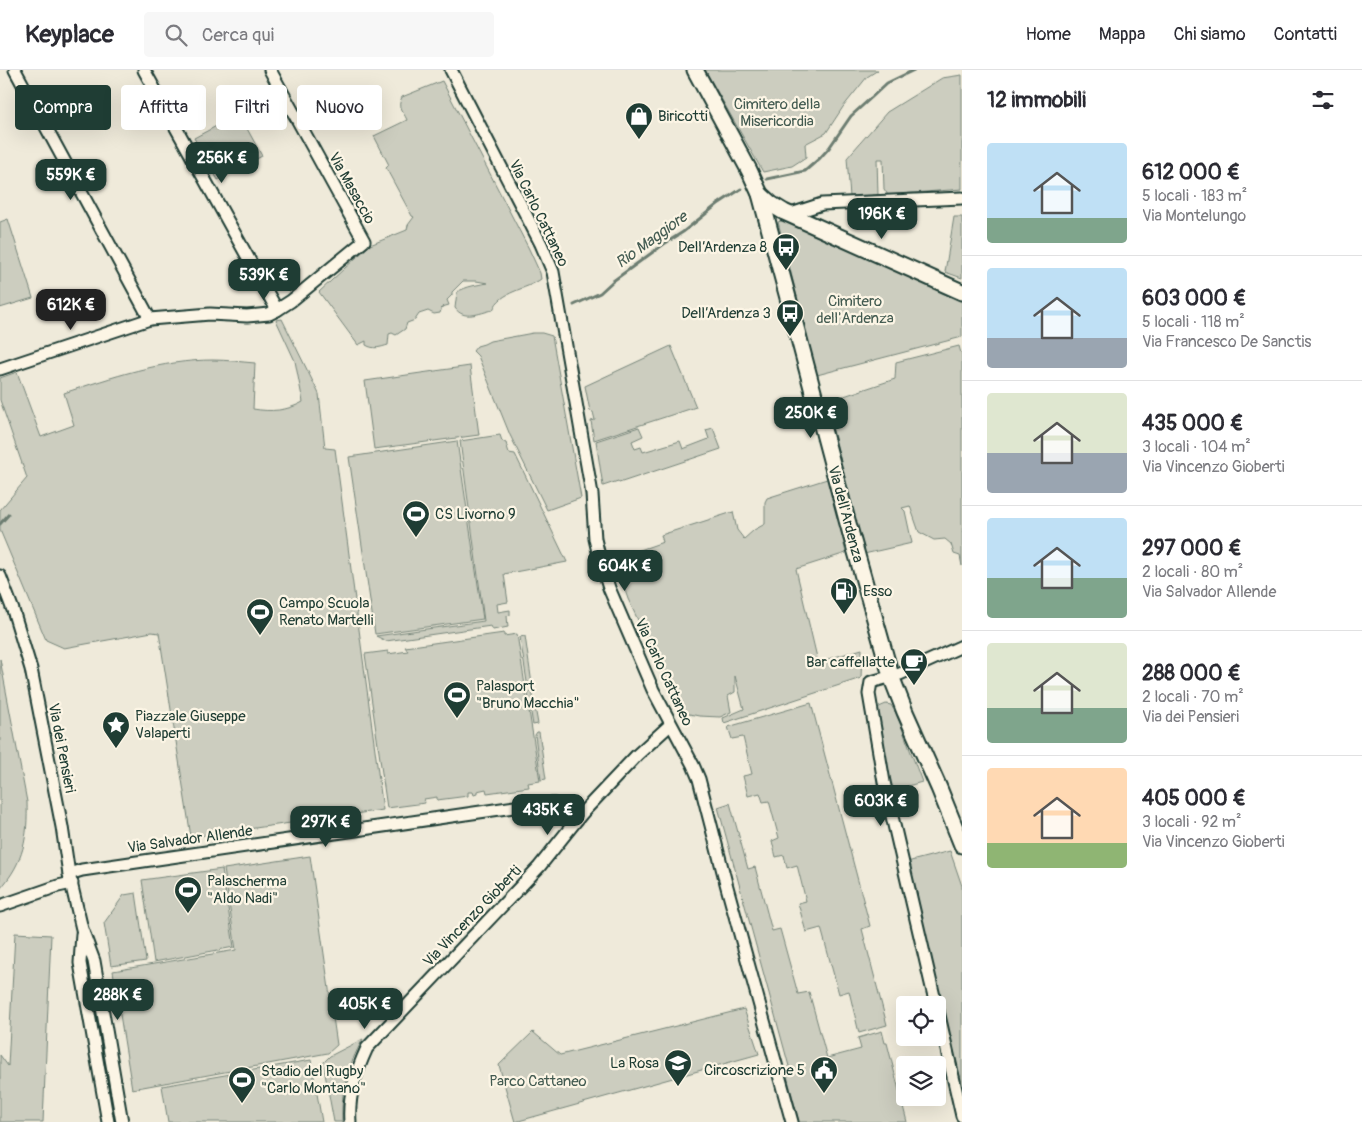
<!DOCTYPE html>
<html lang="it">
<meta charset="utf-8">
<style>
body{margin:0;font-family:Pangolin,sans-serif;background:#f7f7f7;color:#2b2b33;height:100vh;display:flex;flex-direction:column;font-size:19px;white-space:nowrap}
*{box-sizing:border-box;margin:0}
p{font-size:16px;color:#7c7c81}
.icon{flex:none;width:28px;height:28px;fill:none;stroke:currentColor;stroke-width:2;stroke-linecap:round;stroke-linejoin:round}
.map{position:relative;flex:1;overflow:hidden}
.details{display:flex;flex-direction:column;background:#fff;width:400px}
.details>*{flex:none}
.banner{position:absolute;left:15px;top:15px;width:475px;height:45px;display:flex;gap:10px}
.controls{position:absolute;left:896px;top:926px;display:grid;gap:10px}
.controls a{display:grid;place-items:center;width:50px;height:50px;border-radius:5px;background:#fff;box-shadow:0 5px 20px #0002;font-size:25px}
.price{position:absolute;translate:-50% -42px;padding:0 11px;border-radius:10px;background:#1f3d34;color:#fff;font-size:16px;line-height:32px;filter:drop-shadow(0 1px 2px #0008)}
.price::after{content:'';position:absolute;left:50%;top:30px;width:15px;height:11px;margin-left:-8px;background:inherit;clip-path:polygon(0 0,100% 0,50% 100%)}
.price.current{background:#222;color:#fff}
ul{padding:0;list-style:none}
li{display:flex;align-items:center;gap:15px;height:125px;padding:0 25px}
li+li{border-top:1px solid #e1e1e2}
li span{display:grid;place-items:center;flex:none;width:140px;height:100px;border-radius:5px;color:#555}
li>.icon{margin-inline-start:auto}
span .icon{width:60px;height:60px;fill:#fffc;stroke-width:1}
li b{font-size:21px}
h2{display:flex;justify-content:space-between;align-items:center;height:60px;padding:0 25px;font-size:21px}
.chip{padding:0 18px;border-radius:5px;background:#fff;box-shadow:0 5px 20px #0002;font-size:18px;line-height:45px}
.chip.current{background:#1f3d34;color:#fff}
header{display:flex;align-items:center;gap:30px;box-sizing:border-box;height:70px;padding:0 25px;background:#fff;border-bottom:1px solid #e1e1e2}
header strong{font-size:24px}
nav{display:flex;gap:28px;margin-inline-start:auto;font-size:18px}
.search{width:350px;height:45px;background:#f7f7f7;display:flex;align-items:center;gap:12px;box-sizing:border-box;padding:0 18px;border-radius:5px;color:#7c7c81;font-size:19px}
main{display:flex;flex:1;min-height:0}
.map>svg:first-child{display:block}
.green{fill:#cccdbf;stroke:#76857a}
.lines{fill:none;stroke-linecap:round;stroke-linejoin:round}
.stream{stroke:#6c7d71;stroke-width:3}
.minor-casing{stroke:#1f3d34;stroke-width:15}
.major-casing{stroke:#1f3d34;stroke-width:19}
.minor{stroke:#fcf5e5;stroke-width:11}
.major{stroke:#fcf5e5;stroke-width:15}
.labels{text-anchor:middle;stroke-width:4.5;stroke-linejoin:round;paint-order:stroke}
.park-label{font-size:15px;fill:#425a50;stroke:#fcf5e5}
.poi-label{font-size:15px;fill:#1f3d34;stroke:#fcf5e5;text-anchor:start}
.street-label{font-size:15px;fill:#1f3d34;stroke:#fcf5e5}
.water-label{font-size:16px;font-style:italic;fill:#455d53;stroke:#fcf5e5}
</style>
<header>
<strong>Keyplace</strong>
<div class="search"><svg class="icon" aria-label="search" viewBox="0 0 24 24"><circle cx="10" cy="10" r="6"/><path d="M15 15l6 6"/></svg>Cerca qui</div>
<nav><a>Home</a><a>Mappa</a><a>Chi siamo</a><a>Contatti</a></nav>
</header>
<main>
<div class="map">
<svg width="962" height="1052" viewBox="0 0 962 1052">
<rect width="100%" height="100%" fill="#efeada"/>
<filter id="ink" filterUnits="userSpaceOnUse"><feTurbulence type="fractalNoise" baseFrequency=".02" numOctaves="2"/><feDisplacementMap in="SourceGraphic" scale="10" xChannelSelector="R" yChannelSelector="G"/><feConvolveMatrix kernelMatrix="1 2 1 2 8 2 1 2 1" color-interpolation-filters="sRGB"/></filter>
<g filter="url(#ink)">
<g class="green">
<polygon points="705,0 878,0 867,7 843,37 826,63 805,74 806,87 792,96 763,102"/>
<polygon points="962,5 962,119 888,125 884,119 883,89 877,89 878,125 850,127 847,88 887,42 942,8"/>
<path d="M442,11L529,179L540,203L541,209C526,220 500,221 493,240C479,243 464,251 455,238L457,222C467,216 477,215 488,213L476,211H463L452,222V225L447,230L449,235L442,237L440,243L434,244L428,241L419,244L415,250L407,253L405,259L396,265L392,263L389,264L388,275C381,277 374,280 366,275V271L358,275L319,222L370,175L407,160L408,155L414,147L412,146L386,98L389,95L374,66L407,50C403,40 396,39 402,27Z"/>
<polygon points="239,44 262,86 218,110 194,68"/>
<polygon points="954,147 962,147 962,208 945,202"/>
<polygon points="8,149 33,228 0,238 0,152"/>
<polygon points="784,150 962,230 962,267 817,305 778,152"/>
<path d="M282,249L319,324L325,378L335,379L383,740L191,767L159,563L152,562L64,578L46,570L0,460V440L27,408L0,330V308L17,302L41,367L74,355L64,323C112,307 162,290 213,290C227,290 242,292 255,293L253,339C271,342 287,341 303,332L295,291L276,250Z"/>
<polygon points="533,263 542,263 552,266 581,428 547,440 510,365 478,286 473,281 477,276 484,274 490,271"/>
<polygon points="671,276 696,337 594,370 591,351 595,350 593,342 590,341 585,316"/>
<polygon points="959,276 961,283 962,283 962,496 960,486 954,484 951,474 945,469 934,470 919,462 910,436 902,438 905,441 912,473 864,484 826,332 895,309 896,292"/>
<polygon points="470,296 479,365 374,379 365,311"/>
<polygon points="639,357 643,366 632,371 635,379 641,377 643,382 680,371 683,379 709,369 706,360 713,358 721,379 619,413 618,411 603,416 596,371"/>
<polygon points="500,365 502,371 506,373 509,383 515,384 567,492 504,504 508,532 497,534 498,542 510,540 510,545 507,546 508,557 493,560 491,556 386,571 376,566 484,551 460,371"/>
<polygon points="457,371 483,549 375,564 349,387"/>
<polygon points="827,409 829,410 846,483 796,499 818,592 862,579 861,608 724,653 723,648 744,639 735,606 735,622 728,626 731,642 720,647 699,646 689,644 679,637 628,529 614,489 663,472 661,465 733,442 737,460 744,469 754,460 765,454 765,432 767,428"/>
<polygon points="504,563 504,566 517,564 540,711 528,713 529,717 487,723 486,719 477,721 477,724 474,725 473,722 468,722 468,726 437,730 437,727 424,729 425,733 387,738 365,584 388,581 388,584 408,581 405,577"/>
<polygon points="525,566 532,614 527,612 520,567"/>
<path d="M0,589L27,732C28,767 24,792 0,819Z"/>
<polygon points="532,620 538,654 533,655 528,624 530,621"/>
<polygon points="811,633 870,856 862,859 887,955 859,963 849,921 839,924 821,858 806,862 798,833 806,831 797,795 787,798 784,785 776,787 772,771 779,768 769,731 763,732 760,723 748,726 743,706 752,704 743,667 732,669 728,657"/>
<polygon points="886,634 891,635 897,645 922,712 890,721 876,643 879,637"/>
<polygon points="537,662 539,662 546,709 541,710 535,665"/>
<polygon points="730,733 748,799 755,797 772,861 780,859 798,924 809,922 827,988 861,979 858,968 882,961 885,973 887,973 907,1052 799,1052 786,1002 790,1000 718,737"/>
<polygon points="950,781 962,816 962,1015 907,792"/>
<polygon points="310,786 337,975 328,983 132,1019 113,901 236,880 224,799"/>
<polygon points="222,799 234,877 154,892 142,810"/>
<polygon points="136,823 146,891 111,896 104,853 124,825"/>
<polygon points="15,863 51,865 43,1052 0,1052 0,985 8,996"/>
<polygon points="744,939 759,984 515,1052 499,995 533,962 560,985"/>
<path d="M363,969C347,998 341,1018 342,1052H334L323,993L330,986Z"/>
<polygon points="311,990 322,1052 168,1052 162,1016"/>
</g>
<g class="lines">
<g class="stream">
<polyline points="767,109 805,101 820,88 829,78 851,46 872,27 887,13 914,0"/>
<polyline points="574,235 600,223 613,211 664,174 683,162 718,134 741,119"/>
<polyline points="0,454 9,444"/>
</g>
<g class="minor-casing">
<g id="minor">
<polyline points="15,0 150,249"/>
<polyline points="144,0 277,240"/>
<polyline points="451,0 541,174 553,202 592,424 595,469 600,490 609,518 653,620 693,695 699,709 727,817 792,1052"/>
<polyline points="791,144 822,134 962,128"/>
<polyline points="0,299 150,249 210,244 247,246 269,244 277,240 291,231 364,171 270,0"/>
<polyline points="0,506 13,540 31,599 62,757 69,804 82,859 94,891 122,1052"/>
<polyline points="69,804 82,800 528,735 554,734 583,742"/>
<polyline points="0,836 58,816 72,813"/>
<polyline points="82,864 80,893 108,1052"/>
<polyline points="936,935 884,712 869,624 871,612 900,604 962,576"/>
<polyline points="938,941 962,1046"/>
<path d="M350,1052C348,1025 356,1002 367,978L539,797L583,742L637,685L670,655"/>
</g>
</g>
<g class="major-casing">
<g id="major">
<polyline points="695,0 749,100 760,124 798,265 847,450 891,606 905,642 939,718 962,775"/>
<polyline points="760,124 771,134 784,142 962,222"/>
</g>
</g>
<use href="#minor" class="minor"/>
<use href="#major" class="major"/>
</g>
</g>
<defs>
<g id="shop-pin" transform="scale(1.4375)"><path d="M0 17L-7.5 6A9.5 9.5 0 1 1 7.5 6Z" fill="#1f3d34" stroke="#fcf5e5"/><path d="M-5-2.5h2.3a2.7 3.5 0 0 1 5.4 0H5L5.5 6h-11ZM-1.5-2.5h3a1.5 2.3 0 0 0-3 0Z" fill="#fff"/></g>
<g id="bus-pin" transform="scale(1.4375)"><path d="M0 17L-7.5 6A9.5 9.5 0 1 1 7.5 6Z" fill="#1f3d34" stroke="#fcf5e5"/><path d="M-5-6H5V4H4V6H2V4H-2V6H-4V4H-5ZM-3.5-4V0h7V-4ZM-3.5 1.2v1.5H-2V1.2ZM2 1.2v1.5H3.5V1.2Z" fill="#fff"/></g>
<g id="stadium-pin" transform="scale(1.4375)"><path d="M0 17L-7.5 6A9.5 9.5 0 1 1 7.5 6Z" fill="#1f3d34" stroke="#fcf5e5"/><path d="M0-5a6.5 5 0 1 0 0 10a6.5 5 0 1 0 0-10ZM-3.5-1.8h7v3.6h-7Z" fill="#fff"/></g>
<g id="fuel-pin" transform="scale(1.4375)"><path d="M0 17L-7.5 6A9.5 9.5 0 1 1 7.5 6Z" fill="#1f3d34" stroke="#fcf5e5"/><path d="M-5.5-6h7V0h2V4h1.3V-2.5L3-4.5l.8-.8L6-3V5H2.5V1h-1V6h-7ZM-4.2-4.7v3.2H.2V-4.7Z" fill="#fff"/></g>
<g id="cafe-pin" transform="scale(1.4375)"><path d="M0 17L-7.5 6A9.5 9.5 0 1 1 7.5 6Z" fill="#1f3d34" stroke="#fcf5e5"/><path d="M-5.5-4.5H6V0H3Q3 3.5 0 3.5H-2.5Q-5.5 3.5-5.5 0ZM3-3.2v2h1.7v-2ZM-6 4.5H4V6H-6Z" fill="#fff"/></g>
<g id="sight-pin" transform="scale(1.4375)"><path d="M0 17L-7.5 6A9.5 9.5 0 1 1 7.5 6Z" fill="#1f3d34" stroke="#fcf5e5"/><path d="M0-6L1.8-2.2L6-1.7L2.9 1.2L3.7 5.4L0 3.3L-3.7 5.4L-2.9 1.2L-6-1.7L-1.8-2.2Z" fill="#fff"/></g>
<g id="school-pin" transform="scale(1.4375)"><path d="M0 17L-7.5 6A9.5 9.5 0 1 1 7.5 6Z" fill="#1f3d34" stroke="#fcf5e5"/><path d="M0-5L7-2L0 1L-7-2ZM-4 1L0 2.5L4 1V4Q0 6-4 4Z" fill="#fff"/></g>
<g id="civic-pin" transform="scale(1.4375)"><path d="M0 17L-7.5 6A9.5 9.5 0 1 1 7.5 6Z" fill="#1f3d34" stroke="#fcf5e5"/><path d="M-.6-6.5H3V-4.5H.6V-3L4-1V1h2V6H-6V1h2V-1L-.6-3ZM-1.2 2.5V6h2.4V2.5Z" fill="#fff"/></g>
</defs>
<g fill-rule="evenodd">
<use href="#shop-pin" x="639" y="46"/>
<use href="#bus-pin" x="786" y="177"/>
<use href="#bus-pin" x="790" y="243"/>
<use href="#stadium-pin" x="416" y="444"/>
<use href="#fuel-pin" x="844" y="521"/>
<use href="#stadium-pin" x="260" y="542"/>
<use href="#cafe-pin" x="914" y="592"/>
<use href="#stadium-pin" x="457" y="625"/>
<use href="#sight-pin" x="116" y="655"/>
<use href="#stadium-pin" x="188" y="820"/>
<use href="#school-pin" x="678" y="993"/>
<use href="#civic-pin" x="824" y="1000"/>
<use href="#stadium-pin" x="242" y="1010"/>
</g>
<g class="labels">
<g class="park-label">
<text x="777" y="39">Cimitero della<tspan x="777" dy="17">Misericordia</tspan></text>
<text x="855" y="236">Cimitero<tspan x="855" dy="17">dell'Ardenza</tspan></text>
<text x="538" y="1016">Parco Cattaneo</text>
</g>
<g class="poi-label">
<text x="658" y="51">Biricotti</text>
<text x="767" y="182" text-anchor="end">Dell’Ardenza 8</text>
<text x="771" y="248" text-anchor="end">Dell’Ardenza 3</text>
<text x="435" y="449">CS Livorno 9</text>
<text x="863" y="526">Esso</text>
<text x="279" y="538">Campo Scuola<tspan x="279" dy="17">Renato Martelli</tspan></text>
<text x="895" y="597" text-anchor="end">Bar caffellatte</text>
<text x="476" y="621">Palasport<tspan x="476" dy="17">"Bruno Macchia"</tspan></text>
<text x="135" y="651">Piazzale Giuseppe<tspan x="135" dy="17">Valaperti</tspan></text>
<text x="207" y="816">Palascherma<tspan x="207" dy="17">"Aldo Nadi"</tspan></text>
<text x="659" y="998" text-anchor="end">La Rosa</text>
<text x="805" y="1005" text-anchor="end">Circoscrizione 5</text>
<text x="261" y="1006">Stadio del Rugby<tspan x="261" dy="17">"Carlo Montano"</tspan></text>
</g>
<g class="street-label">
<text transform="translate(352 118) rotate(61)" y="5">Via Masaccio</text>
<text transform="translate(539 143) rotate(64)" y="5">Via Carlo Cattaneo</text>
<text transform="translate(846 444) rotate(75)" y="5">Via dell'Ardenza</text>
<text transform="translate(664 602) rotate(65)" y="5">Via Carlo Cattaneo</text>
<text transform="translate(62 678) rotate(79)" y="5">Via dei Pensieri</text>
<text transform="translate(190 769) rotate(-8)" y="5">Via Salvador Allende</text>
<text transform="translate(472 846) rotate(-46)" y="5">Via Vincenzo Gioberti</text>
</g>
<g class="water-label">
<text transform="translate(651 169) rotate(-36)" y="6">Rio Maggiore</text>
</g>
</g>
</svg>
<div class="controls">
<a><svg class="icon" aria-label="locate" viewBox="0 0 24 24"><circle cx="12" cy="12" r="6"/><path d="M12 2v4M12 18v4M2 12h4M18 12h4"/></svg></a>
<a><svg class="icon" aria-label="layers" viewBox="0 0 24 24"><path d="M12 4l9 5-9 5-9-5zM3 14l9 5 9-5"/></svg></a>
</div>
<b class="price" style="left:222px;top:114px">256K €</b>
<b class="price" style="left:71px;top:131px">559K €</b>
<b class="price" style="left:882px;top:170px">196K €</b>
<b class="price" style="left:264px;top:231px">539K €</b>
<b class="price current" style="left:71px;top:261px">612K €</b>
<b class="price" style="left:811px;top:369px">250K €</b>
<b class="price" style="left:625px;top:522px">604K €</b>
<b class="price" style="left:881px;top:757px">603K €</b>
<b class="price" style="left:548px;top:766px">435K €</b>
<b class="price" style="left:326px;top:778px">297K €</b>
<b class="price" style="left:118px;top:951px">288K €</b>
<b class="price" style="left:365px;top:960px">405K €</b>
<div class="banner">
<a class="chip current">Compra</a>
<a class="chip">Affitta</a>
<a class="chip">Filtri</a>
<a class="chip">Nuovo</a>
</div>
</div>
<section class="details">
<h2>12 immobili<svg class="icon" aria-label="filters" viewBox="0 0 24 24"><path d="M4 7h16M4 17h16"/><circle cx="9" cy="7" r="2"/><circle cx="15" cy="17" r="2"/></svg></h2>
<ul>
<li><span style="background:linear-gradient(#bfe0f5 75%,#7fa58c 0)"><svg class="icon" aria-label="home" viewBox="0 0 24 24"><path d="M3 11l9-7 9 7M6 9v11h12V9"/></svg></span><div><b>612 000 €</b><p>5 locali · 183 m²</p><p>Via Montelungo</p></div></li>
<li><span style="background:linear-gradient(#bfe0f5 70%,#9aa5b1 0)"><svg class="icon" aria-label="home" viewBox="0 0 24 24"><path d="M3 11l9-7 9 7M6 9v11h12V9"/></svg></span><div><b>603 000 €</b><p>5 locali · 118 m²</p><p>Via Francesco De Sanctis</p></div></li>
<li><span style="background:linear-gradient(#dfe7d0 60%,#9aa5b1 0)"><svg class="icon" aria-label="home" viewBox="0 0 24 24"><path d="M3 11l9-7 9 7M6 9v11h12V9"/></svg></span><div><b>435 000 €</b><p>3 locali · 104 m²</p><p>Via Vincenzo Gioberti</p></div></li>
<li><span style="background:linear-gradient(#bfe0f5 60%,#7fa58c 0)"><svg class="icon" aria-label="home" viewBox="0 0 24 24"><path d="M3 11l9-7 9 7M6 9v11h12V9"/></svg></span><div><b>297 000 €</b><p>2 locali · 80 m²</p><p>Via Salvador Allende</p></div></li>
<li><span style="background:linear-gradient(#dfe7d0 65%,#7fa58c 0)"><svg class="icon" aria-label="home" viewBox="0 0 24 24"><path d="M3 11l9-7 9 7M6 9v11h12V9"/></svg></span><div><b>288 000 €</b><p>2 locali · 70 m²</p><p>Via dei Pensieri</p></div></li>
<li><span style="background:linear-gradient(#ffd9b3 75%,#8fb573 0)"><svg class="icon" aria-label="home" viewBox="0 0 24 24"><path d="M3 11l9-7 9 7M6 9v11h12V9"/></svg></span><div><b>405 000 €</b><p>3 locali · 92 m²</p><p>Via Vincenzo Gioberti</p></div></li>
</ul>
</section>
</main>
